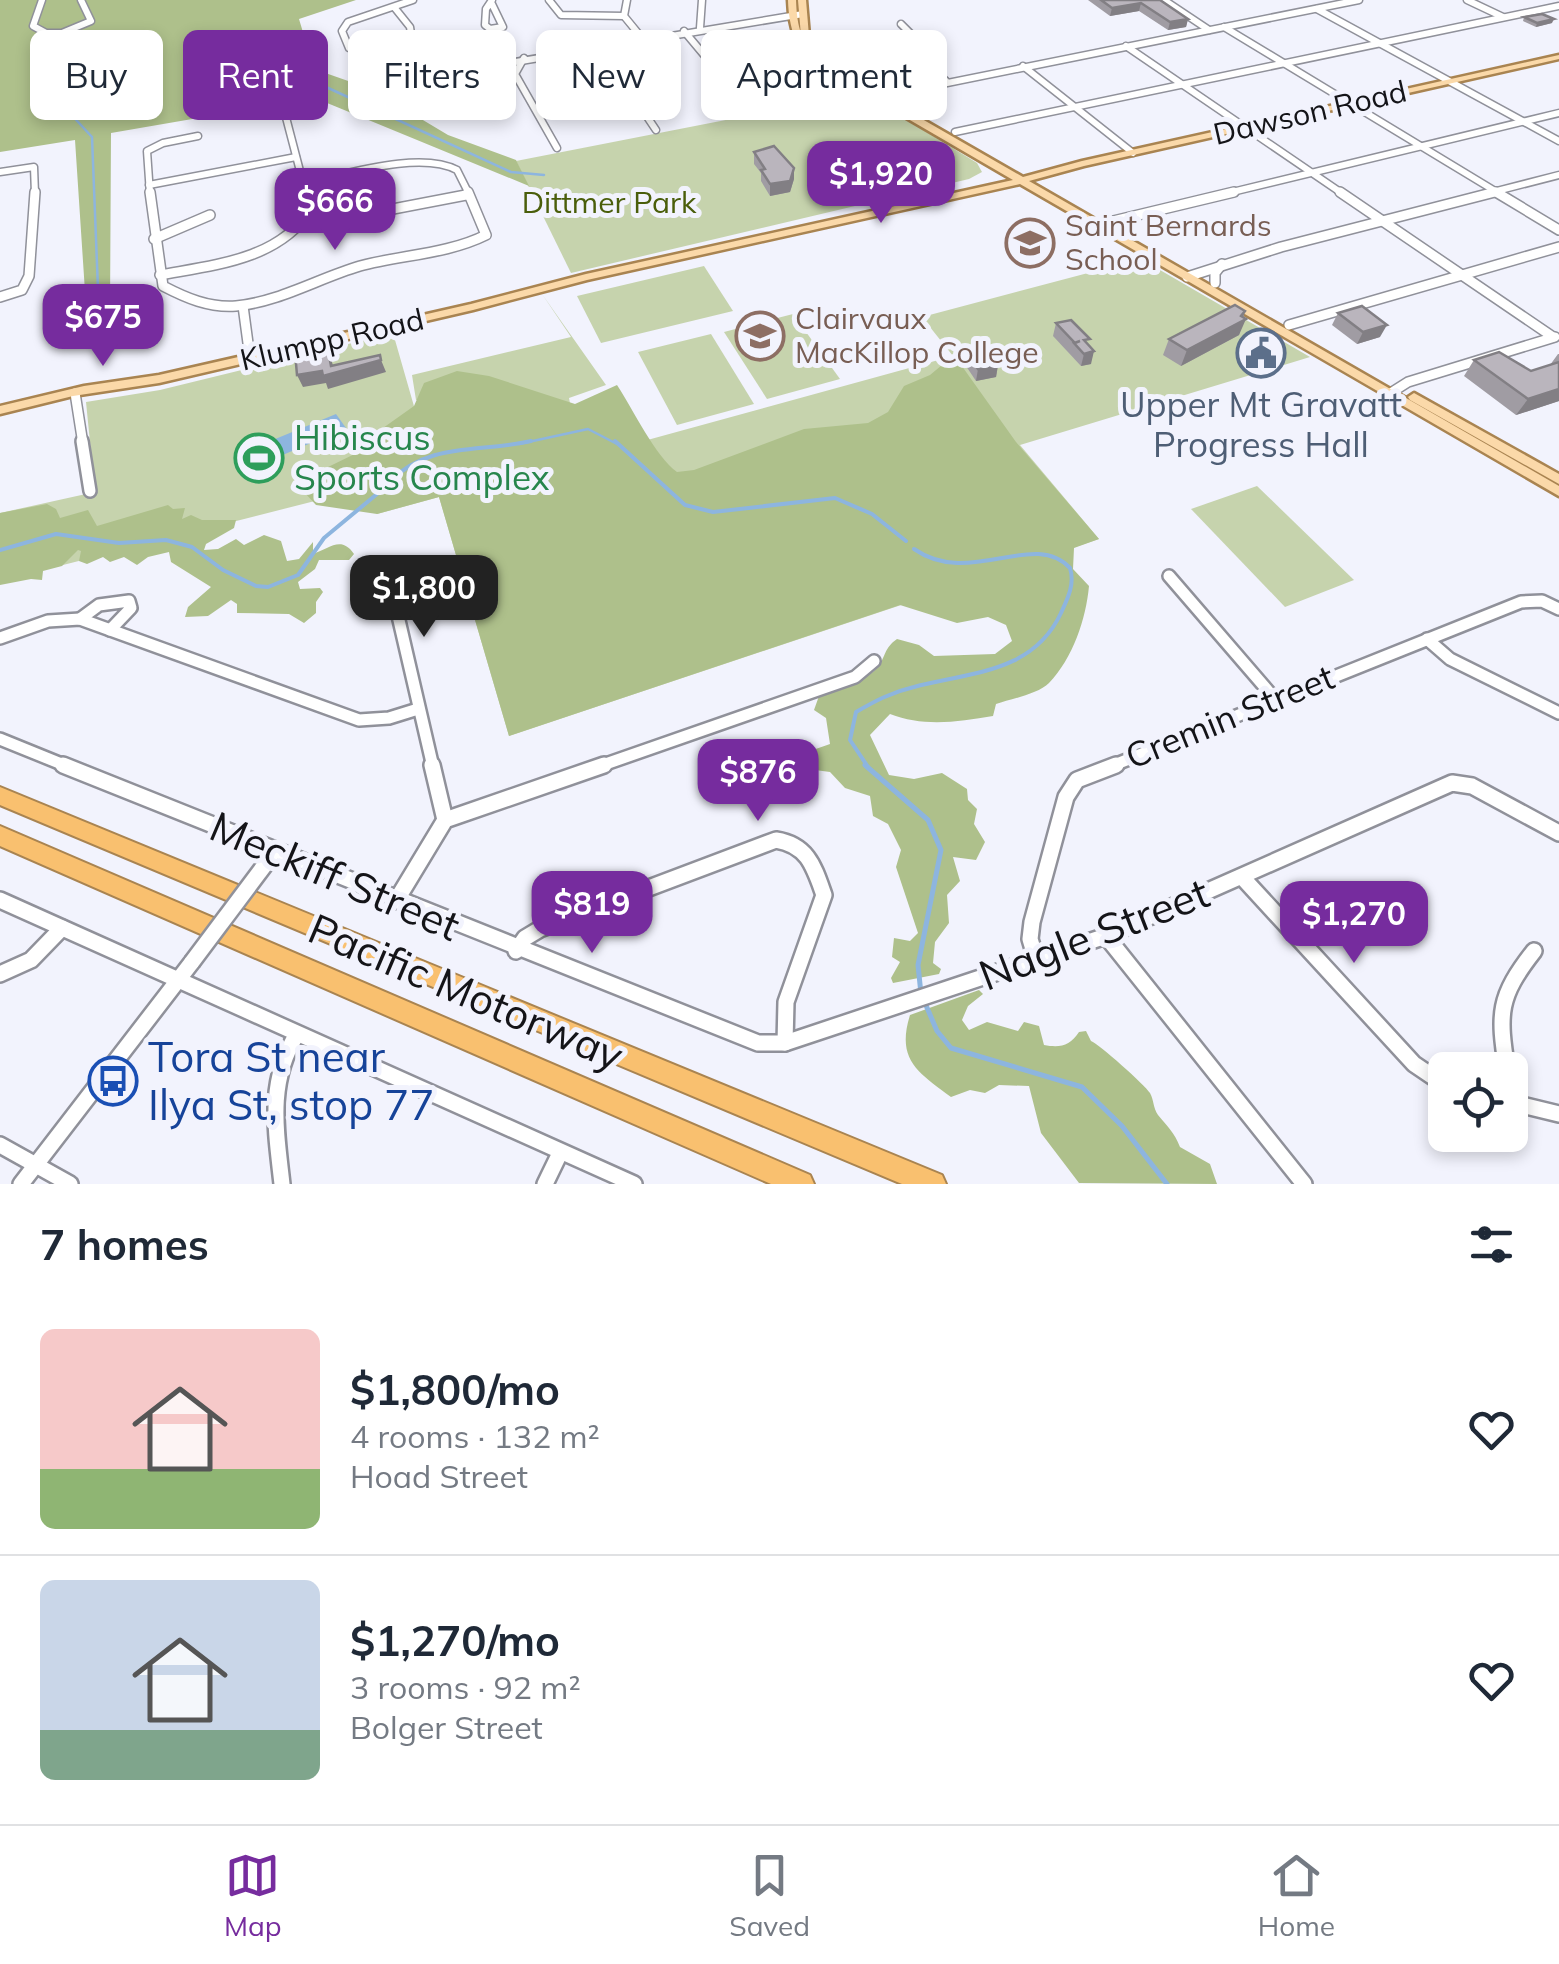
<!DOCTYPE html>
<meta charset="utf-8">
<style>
body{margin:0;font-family:Mulish,sans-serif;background:#f6f6f7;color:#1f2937;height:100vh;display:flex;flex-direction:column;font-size:38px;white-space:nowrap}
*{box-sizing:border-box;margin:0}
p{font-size:32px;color:#747a83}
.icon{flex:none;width:55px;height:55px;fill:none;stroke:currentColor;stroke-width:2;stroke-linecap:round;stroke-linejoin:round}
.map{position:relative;height:1184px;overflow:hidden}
.drawer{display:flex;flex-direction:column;background:#fff;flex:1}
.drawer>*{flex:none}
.banner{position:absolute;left:30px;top:30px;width:1000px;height:90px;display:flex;gap:20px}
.controls{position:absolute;left:1428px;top:1052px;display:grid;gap:20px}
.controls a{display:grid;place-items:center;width:100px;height:100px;border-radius:15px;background:#fff;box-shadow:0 5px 15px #0003;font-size:50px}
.price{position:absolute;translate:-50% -85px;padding:0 22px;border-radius:20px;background:#762c9e;color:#fff;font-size:32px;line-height:65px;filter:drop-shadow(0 2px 5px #0008)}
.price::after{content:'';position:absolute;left:50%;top:60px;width:30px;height:22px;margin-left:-15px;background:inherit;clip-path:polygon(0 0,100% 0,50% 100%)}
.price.selected{background:#222;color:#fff}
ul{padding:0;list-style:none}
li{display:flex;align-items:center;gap:30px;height:250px;padding:0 40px}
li+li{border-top:2px solid #e0e1e3}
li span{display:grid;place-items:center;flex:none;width:280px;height:200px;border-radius:15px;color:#555}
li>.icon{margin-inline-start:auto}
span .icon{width:120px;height:120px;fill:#fffc;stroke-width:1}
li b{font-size:42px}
h2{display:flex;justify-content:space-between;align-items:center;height:120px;padding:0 40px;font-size:42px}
.chip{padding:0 35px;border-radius:15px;background:#fff;box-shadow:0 5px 15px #0003;font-size:35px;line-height:90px}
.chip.selected{background:#762c9e;color:#fff}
.tab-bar{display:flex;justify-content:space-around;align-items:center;height:140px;border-top:2px solid #e0e1e3;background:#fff;font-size:28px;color:#747a83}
.tab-bar a{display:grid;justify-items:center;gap:5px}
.tab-bar .selected{color:#762c9e}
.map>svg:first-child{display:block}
.green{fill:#c6d3ad}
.forest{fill:#aec08b}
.water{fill:#8db5df}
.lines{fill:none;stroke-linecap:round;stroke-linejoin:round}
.stream-far2{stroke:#8db5df;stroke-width:2.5}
.stream-far1{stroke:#8db5df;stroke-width:4}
.stream{stroke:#8db5df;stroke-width:5}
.minor-far3-casing{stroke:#90919a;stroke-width:9}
.minor-far2-casing{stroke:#90919a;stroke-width:12}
.minor-far1-casing{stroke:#90919a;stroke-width:16}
.minor-casing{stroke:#90919a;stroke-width:20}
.major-casing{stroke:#a98451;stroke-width:5}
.highway-casing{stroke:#a98451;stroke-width:4}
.minor-far3{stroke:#fff;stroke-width:6}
.minor-far2{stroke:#fff;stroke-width:9}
.minor-far1{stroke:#fff;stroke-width:11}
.minor{stroke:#fff;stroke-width:15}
.major{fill:#fbd9a9;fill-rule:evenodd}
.highway{fill:#f9c06f;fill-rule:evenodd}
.minor-bridge-casing{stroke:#90919a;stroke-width:20;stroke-linecap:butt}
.minor-bridge{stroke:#fff;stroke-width:15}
.wall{fill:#a09ca3}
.shaded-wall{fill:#827f84}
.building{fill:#bab5bd;stroke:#827f84;stroke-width:2.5}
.labels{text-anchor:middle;stroke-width:10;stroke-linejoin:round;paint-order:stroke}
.far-street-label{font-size:30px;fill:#141418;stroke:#f2f3fd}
.far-park-label{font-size:30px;fill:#4a5e0b;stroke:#f2f3fd}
.far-education-label{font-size:30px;fill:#785e54;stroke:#f2f3fd;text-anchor:start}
.service-label{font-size:35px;fill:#4e5e75;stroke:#f2f3fd}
.leisure-label{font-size:35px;fill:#27864d;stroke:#f2f3fd;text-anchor:start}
.street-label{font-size:35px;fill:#141418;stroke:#f2f3fd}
.near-street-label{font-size:42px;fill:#141418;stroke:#f2f3fd}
.near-transit-label{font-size:42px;fill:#164399;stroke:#f2f3fd;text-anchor:start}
</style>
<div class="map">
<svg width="1559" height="1184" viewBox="0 0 1559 1184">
<rect width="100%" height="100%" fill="#f2f3fd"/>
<g class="green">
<polygon points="863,93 977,163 982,172 969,179 571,273 516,161"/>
<polygon points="1141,259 1310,357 1020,445 1099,539 509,736 439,497 377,514 370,487 0,581 0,513 95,492 86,402 160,390 393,333 440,497 953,356 922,317"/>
<polygon points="704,266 733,311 601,343 577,296"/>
<polygon points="542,294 606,385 569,398 570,403 542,399 416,400 412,375 571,337"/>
<polygon points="793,314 840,379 767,399 724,332"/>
<polygon points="711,334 754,404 677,425 638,352"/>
<polygon points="1257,486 1354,580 1285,607 1191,509"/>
</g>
<g class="forest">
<polygon points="0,0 356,0 299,19 314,69 371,89 448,135 516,160 529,186 315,98 111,133 110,311 152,326 130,344 87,322 75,140 0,152"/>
<path d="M954,355L1016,442L1099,539L1074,548L1073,569L1089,586C1086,619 1073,658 1049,683C1038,694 1011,699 996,704L993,716C958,722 923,727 890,714L870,735L889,775L914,779L942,773L967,789L968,800L977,809L974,824L985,842L976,860L953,857L960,881L947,895L949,923L935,942L933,963L941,969L939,974L893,983L891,978L900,962L892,957L894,938L910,941L918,933L896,867L901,850L888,824L873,816L870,796L845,788L830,772L815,770L784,779L768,773L770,765L830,744L826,718L814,710L819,696C833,692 869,679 878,667C886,656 884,648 897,639L919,645L934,656L995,654L1012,641L1006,625L988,617L957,623L900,605L509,736L439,497L377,514L316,505L304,492L326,468L369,447L383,428L414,406L424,383L457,371L489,376L575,404L617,385C634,411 655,456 677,472L694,470L804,429L868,423L888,412L904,386L930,375Z"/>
<path d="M47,504L56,509L60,518L88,510L97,526L168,505L173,509L185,508L182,519L191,515L202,520H236L234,528L206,544L204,550L218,549L236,539L244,545L264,535L281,541L287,561L299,559L313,542V554C329,549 341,535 354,554L349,560H319L315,569L298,582L300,589L320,588L323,592L316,602V613L304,623L289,614L237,613V604L231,600L208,616L185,617L188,607L211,587L171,562L169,552L148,557L137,565L124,557L110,562L103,557L87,564L79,561L81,551L78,550L62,566L43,571L42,580L31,579L0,585V513Z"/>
<path d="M979,990L983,994L968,1006L962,1020L969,1030L987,1022L1018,1031L1024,1022L1039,1026L1044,1045C1060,1048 1070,1046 1079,1032L1086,1031L1091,1041C1099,1044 1145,1085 1150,1093C1154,1100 1153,1108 1158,1115C1168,1127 1174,1132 1180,1147L1210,1164L1217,1184L1079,1183L1041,1133L1029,1086L999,1085L985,1093L970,1090L951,1097C918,1072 896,1060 910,1015Z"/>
</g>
<polygon class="water" points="336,414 346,428 278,457 268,442"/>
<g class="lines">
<g class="stream-far2">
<polyline points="258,67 326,87 511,172 544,175"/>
<polyline points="67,110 92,137 99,315"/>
<polyline points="519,444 588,429 617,444"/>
</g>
<g class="stream-far1">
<polyline points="615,441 685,505 713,512 835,498 872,514 906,541"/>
<path d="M389,482C430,441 480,453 531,441"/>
<polyline points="0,550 56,534 119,543 166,540 192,547 223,570 256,586 268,587 298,575 324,538 383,489"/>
<path d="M868,767L850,740L856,712C875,701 892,692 914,687C971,672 1033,673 1061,613C1068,598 1075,584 1070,568C1033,529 970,588 914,549"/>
</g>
<g class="stream">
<polyline points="865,765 928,820 941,850 918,965 921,994"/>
<polyline points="925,1003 937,1031 951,1048 1082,1087 1122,1126 1167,1184"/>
</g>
<g class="minor-far3-casing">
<g id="minor-far3">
<polyline points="42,0 33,26 46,33 62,33 91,21 81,0"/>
<polyline points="549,0 561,15 624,16"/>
<polyline points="627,0 624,16 642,38"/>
<polyline points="1164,0 1209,30"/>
<polyline points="1467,0 1503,17"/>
<polyline points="491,2 503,27 490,29 485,25 486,9 492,0"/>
<polyline points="394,7 410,27 414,53 372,59 349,48 342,31 348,22 413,0"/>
<polyline points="1317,9 1559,141"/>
<polyline points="901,24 924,47 901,53"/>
<polyline points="1224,27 1500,194"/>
<polyline points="700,28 702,0"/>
<polyline points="684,31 751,111"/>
<polyline points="599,45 656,130"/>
<polyline points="1126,46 1343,194"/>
<polyline points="913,52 946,81"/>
<polyline points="524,58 515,74 557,148"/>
<polyline points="1023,66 1133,153"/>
<polyline points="374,82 407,80 803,14"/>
<polyline points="878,97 1359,0"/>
<polyline points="283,106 306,194"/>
<polyline points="955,132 1559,6"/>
<polyline points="0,172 34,167 35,194"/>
<path d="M303,183C344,175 420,150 457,170L469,194"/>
<polyline points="149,185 296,157"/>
<polyline points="150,194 147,151 163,143 198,136"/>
<polyline points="1224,194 1559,113"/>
<polyline points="1485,194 1559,175"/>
</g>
</g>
<g class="minor-far2-casing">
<g id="minor-far2">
<path d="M150,192L163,286C186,298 209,308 236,306C279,302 319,278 360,266C401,255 448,254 486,235L468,192"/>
<polyline points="1340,192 1553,337"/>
<polyline points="1496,192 1559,230"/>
<polyline points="393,209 466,195"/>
<polyline points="1109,222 1234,192"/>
<polyline points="154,239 210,215"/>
<path d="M160,275C214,265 277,260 310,211L305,192"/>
<polyline points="1187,277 1281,247 1495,192"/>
<polyline points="1215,283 1215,273 1222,264"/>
<polyline points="0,297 22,290 29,276 35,192"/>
<polyline points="243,306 250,358"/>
<polyline points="1289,325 1559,247"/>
<polyline points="75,393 83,444"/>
<polyline points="1389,394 1408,382 1555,337"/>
</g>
</g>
<g class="minor-far1-casing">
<g id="minor-far1">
<polyline points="82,441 90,491"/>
<polyline points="1169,576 1275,699"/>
<polyline points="389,577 433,767"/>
<polyline points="80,619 99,605 129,601 131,608 110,630"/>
<polyline points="0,638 48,621 80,619 359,720 389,718 418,709"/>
<polyline points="1427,639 1450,659 1559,713"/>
<polyline points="0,739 69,767"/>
<polyline points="597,767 855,677 874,661"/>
<polyline points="1109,767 1521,602 1542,601 1559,609"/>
</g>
</g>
<g class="minor-casing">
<g id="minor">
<polyline points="63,765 758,1043 785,1043 1106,936 1452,783 1472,786 1559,833"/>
<polyline points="432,765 445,820"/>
<polyline points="1242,877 1414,1064 1445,1085"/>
<polyline points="0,900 634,1184"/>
<polyline points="396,901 445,820 604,765"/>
<polyline points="1106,936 1304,1184"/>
<path d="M516,951L525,938L540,929L776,840C808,845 814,867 824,895L786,1002L785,1043"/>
<polyline points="1036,959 1030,939 1032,922 1066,797 1077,780 1116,765"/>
<polyline points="0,974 31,960 62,928"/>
<path d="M1507,1070C1498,1013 1498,997 1534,951"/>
<polyline points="1510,1087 1512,1103"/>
<polyline points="1510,1102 1559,1114"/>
<polyline points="0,1145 70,1184"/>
<polyline points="21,1184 192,962"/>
<path d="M282,1184C276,1130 267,1082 297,1034"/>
<polyline points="545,1184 560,1153"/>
</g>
</g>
<g class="major-casing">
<g id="major">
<path d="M788,0H796C797,27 801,45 823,62L1023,177L1082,161L1559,55V59L1084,166L1029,181L1559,486V496L1020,184L587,280L473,310L159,383L73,396L0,414V406L84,386L159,375L471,304L586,274L1013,180L817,66C795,48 789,28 788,0Z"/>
<polygon points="798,0 806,0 809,36 819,51 818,53 812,53 801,36"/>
<polygon points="1414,393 1559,474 1559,484 1410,400 1408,397"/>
</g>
</g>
<g class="highway-casing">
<g id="highway">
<polygon points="0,787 942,1175 946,1184 902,1184 0,805"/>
<polygon points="0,826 810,1175 814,1184 771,1184 0,846"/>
</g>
</g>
<use href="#minor-far3" class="minor-far3"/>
<use href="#minor-far2" class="minor-far2"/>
<use href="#minor-far1" class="minor-far1"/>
<use href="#minor" class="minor"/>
<use href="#major" class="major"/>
<use href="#highway" class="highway"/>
<g class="minor-bridge-casing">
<polyline id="minor-bridge" points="192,962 270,858"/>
</g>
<use href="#minor-bridge" class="minor-bridge"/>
</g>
<g class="wall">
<polygon points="1088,0 1160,0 1188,19 1186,27 1168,30 1139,11 1110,16"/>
<polygon points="1524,17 1552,23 1536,27 1523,21"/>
<polygon points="754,152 794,179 790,192 770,196 761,181 761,173 754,164"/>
<polygon points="1245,311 1239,335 1181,366 1163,355 1169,339"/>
<polygon points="1338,313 1380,337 1357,344 1332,325"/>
<polygon points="1056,323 1088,345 1091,364 1081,366 1053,336"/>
<polygon points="966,351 998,365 996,377 976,381 964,363"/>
<polygon points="1558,354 1559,354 1559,401 1516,415 1464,376 1474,360 1531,371 1550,365"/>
</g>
<g class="shaded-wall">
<polygon points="1141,3 1139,11 1110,16 1112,8"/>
<polygon points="1188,19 1186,27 1168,30 1170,22"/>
<polygon points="1554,19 1552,23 1536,27 1537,23"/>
<polygon points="794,168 794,179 790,192 770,196 770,184"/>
<polygon points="1245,311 1241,322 1246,319 1239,335 1181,366 1187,350 1241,316"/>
<polygon points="1387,325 1380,337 1357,344 1363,332"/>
<polygon points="327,344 335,373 381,360 386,372 328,389 326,383 303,387 297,375 331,366"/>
<polygon points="1094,351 1091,364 1081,366 1084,354"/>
<polygon points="998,365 996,377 976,381 978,369"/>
<polygon points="1559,389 1559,401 1516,415 1528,399"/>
</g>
<g class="building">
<polygon points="1101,0 1160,0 1188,19 1170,22 1141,3 1112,8"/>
<polygon points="1542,14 1554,19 1537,23 1524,17"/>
<polygon points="774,146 794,168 790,181 770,184 761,170 765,169 754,152"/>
<polygon points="1235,305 1245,311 1241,316 1246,319 1187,350 1169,339"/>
<polygon points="1362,306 1387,325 1363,332 1338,313"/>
<polygon points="1071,320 1090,339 1084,340 1094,351 1084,354 1074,343 1080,341 1075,343 1056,323"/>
<polygon points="327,344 331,366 380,355 381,360 323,376 322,371 297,375 295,352"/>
<polygon points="986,347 998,365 978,369 966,351"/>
<polygon points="1499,352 1531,371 1559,362 1559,389 1528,399 1474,360"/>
</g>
<defs>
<g id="school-ring" transform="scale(2.5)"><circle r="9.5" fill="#f2f3fd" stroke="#8d6e63" stroke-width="1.5"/><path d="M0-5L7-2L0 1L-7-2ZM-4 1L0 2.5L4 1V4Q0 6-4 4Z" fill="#8d6e63"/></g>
<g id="civic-ring" transform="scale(2.5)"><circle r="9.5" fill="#f2f3fd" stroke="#5c6f8a" stroke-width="1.5"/><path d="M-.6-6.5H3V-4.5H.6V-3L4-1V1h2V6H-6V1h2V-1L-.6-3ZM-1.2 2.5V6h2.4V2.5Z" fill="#5c6f8a"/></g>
<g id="stadium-ring" transform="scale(2.5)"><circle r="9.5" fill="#f2f3fd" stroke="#2e9e5b" stroke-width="1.5"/><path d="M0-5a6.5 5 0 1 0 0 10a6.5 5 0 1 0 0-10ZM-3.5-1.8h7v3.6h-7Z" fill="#2e9e5b"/></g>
<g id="bus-ring" transform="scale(2.5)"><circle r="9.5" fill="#f2f3fd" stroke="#1a4fb4" stroke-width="1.5"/><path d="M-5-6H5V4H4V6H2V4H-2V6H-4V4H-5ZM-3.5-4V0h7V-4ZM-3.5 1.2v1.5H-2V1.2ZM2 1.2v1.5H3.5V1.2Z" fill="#1a4fb4"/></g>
</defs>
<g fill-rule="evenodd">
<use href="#school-ring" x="1030" y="243"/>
<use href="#school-ring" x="760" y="336"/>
<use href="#civic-ring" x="1261" y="353"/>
<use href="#stadium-ring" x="259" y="458"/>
<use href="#bus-ring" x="113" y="1081"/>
</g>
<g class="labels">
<g class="far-street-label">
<text transform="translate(1310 113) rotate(-13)" y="10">Dawson Road</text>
<text transform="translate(332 340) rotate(-13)" y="10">Klumpp Road</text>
</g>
<g class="far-park-label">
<text x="609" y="213">Dittmer Park</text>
</g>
<g class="far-education-label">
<text x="1065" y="236">Saint Bernards<tspan x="1065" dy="34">School</tspan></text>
<text x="795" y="329">Clairvaux<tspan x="795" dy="34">MacKillop College</tspan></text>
</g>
<g class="service-label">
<text x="1261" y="417">Upper Mt Gravatt<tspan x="1261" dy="40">Progress Hall</tspan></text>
</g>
<g class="leisure-label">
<text x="294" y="450">Hibiscus<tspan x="294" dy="40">Sports Complex</tspan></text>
</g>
<g class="street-label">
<text transform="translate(1230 717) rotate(-22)" y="12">Cremin Street</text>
</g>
<g class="near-street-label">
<text transform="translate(335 876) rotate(23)" y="15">Meckiff Street</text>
<text transform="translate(1094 934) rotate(-21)" y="15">Nagle Street</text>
<text transform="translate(466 992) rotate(23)" y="15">Pacific Motorway</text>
</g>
<g class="near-transit-label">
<text x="148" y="1072">Tora St near<tspan x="148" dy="48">Ilya St, stop 77</tspan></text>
</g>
</g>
</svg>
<div class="controls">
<a><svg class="icon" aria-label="locate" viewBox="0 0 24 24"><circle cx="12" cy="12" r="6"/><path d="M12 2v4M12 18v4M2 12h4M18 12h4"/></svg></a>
</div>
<b class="price" style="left:881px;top:226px">$1,920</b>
<b class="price" style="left:335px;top:253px">$666</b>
<b class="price" style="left:103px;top:369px">$675</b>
<b class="price selected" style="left:424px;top:640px">$1,800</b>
<b class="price" style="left:758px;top:824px">$876</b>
<b class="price" style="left:592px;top:956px">$819</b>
<b class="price" style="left:1354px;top:966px">$1,270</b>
<div class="banner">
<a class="chip">Buy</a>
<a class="chip selected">Rent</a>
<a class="chip">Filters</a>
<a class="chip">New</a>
<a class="chip">Apartment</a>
</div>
</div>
<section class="drawer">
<h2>7 homes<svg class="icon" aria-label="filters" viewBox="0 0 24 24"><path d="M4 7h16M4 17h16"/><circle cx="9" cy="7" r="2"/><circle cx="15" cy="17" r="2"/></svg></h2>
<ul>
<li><span style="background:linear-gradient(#f6c9c9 70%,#8fb573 0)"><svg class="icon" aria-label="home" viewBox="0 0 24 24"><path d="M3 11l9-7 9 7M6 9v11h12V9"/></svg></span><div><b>$1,800/mo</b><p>4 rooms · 132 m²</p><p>Hoad Street</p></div><svg class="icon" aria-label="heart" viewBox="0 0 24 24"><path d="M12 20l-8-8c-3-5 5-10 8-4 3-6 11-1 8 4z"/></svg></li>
<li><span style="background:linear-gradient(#c9d6e8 75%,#7fa58c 0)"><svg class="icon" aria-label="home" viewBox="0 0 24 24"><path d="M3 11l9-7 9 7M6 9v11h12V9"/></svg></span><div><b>$1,270/mo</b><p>3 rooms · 92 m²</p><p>Bolger Street</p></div><svg class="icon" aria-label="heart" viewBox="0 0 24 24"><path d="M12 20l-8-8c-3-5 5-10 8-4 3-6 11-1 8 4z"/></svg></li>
</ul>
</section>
<nav class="tab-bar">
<a class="selected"><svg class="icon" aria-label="map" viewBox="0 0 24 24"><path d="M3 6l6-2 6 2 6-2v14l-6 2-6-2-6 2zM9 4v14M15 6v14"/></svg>Map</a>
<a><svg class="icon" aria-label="saved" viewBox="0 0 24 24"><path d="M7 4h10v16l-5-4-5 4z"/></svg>Saved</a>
<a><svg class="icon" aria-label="home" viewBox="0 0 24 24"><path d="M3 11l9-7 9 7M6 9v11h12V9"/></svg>Home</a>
</nav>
